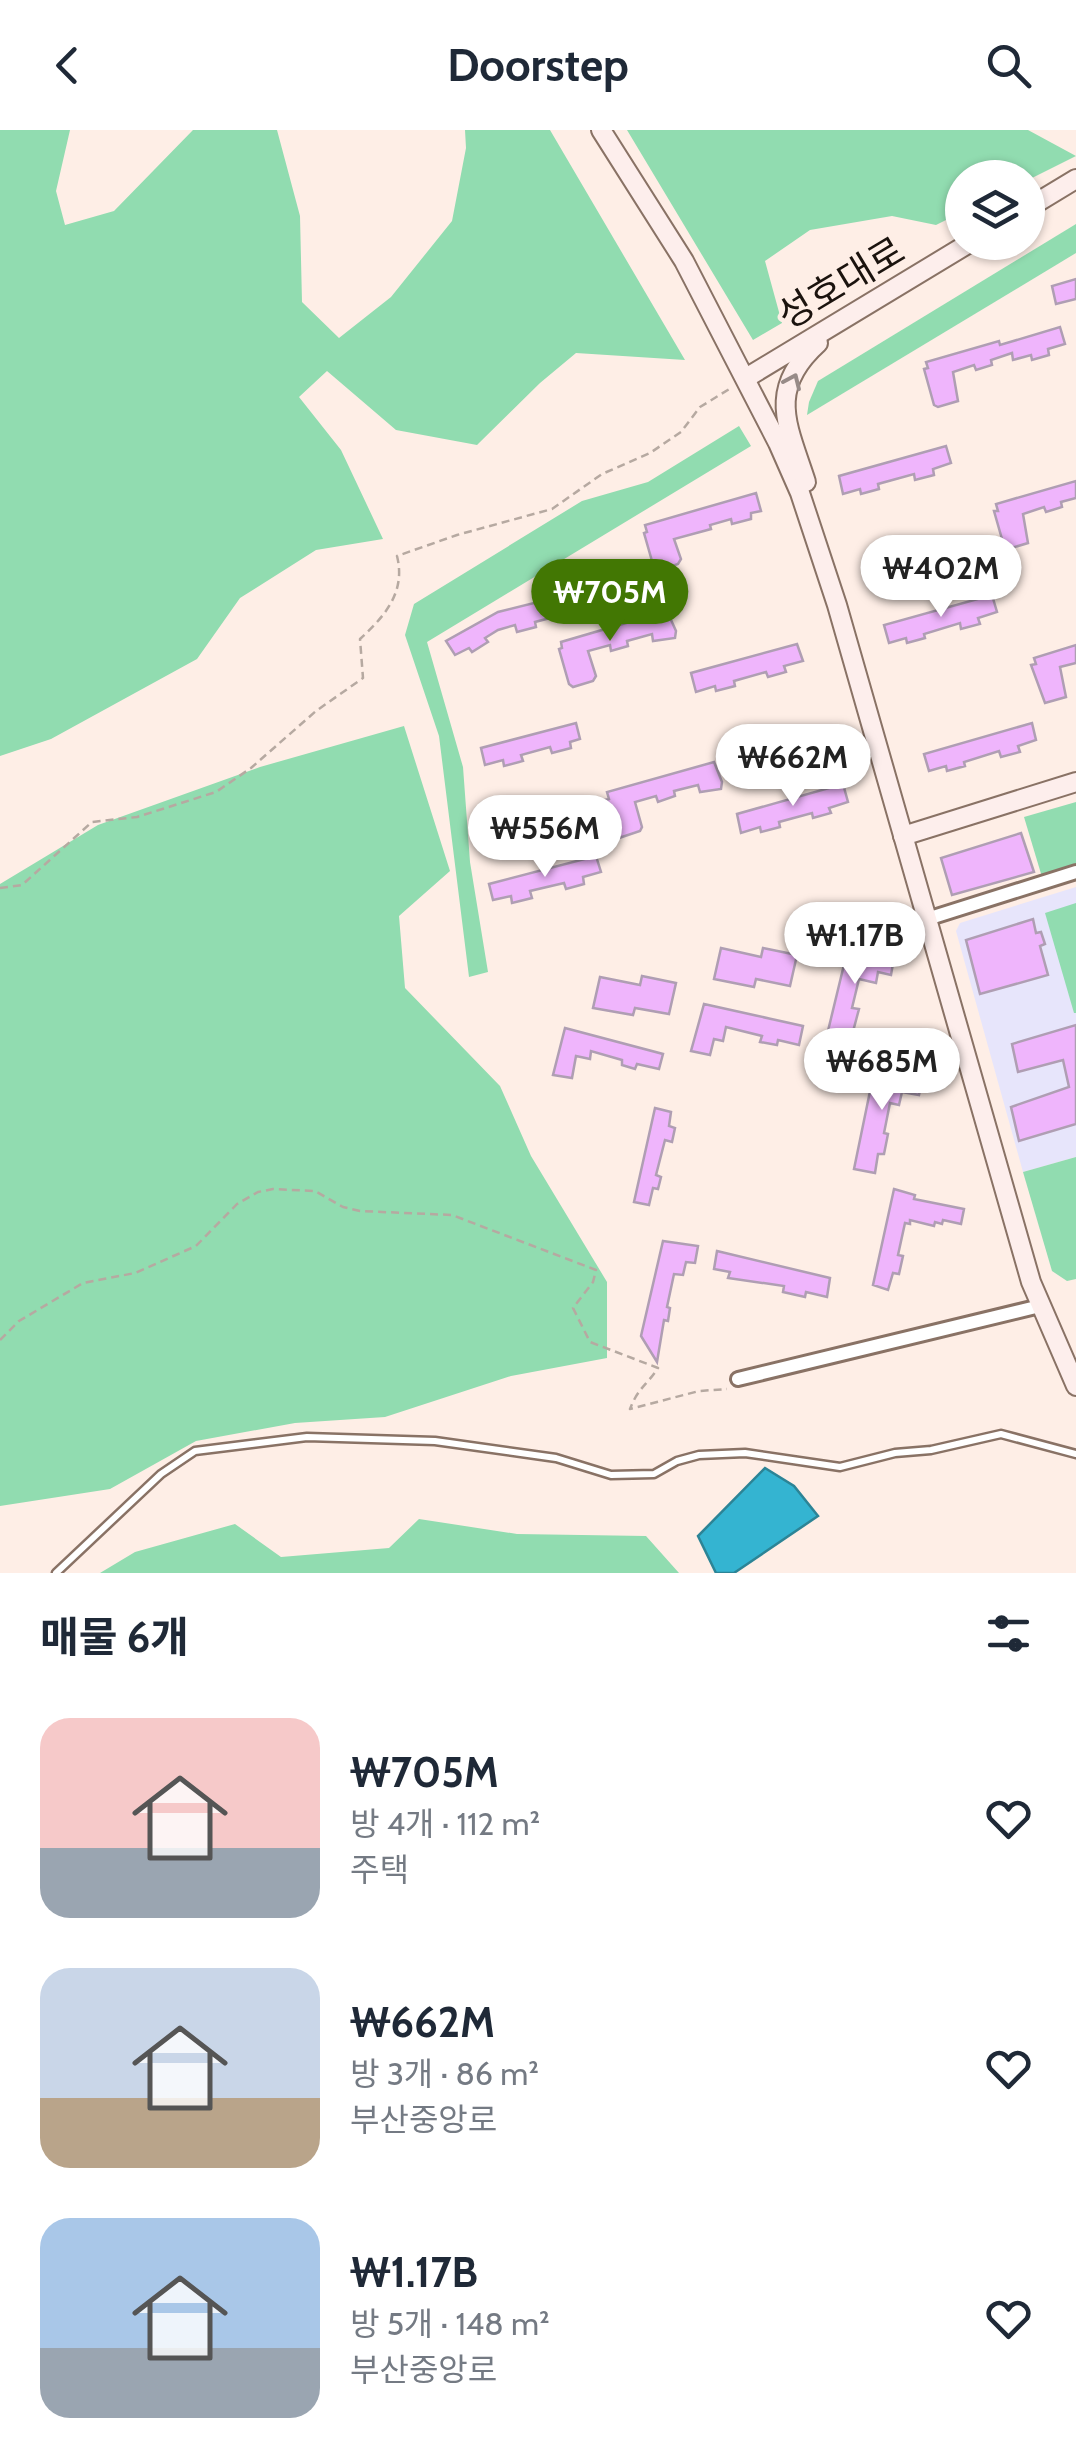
<!DOCTYPE html>
<html lang="ko">
<meta charset="utf-8">
<style>
body{margin:0;font-family:Cabin,"Noto Sans KR",sans-serif;background:#f6f6f7;color:#1f2937;height:100vh;display:flex;flex-direction:column;font-size:38px;white-space:nowrap}
*{box-sizing:border-box;margin:0}
p{font-size:32px;color:#747a83}
.icon{flex:none;width:55px;height:55px;fill:none;stroke:currentColor;stroke-width:2;stroke-linecap:round;stroke-linejoin:round}
.map{position:relative;height:1443px;overflow:hidden}
.sheet{display:flex;flex-direction:column;background:#fff;flex:1}
.sheet>*{flex:none}
.fabs{position:absolute;left:945px;top:30px;display:grid;gap:20px}
.fabs a{display:grid;place-items:center;width:100px;height:100px;border-radius:50%;background:#fff;box-shadow:0 2px 8px #0004;font-size:50px}
.price{position:absolute;translate:-50% -85px;padding:0 22px;border-radius:35px;background:#fff;color:#222;font-size:32px;line-height:65px;filter:drop-shadow(0 2px 5px #0008)}
.price::after{content:'';position:absolute;left:50%;top:60px;width:30px;height:22px;margin-left:-15px;background:inherit;clip-path:polygon(0 0,100% 0,50% 100%)}
.price.on{background:#427703;color:#fff}
ul{padding:0;list-style:none}
li{display:flex;align-items:center;gap:30px;height:250px;padding:0 40px}
li span{display:grid;place-items:center;flex:none;width:280px;height:200px;border-radius:30px;color:#555}
li>.icon{margin-inline-start:auto}
span .icon{width:120px;height:120px;fill:#fffc;stroke-width:1}
li b{font-size:42px}
h2{display:flex;justify-content:space-between;align-items:center;height:120px;padding:0 40px;font-size:42px}
header{display:flex;justify-content:space-between;align-items:center;height:130px;padding:0 40px;background:#fff;font-size:45px;font-weight:700}
.map>svg:first-child{display:block}
.education{fill:#e7e5fb}
.green{fill:#91dcb0}
.water{fill:#34b4d1;stroke:#2c8496;stroke-width:2.5}
.building{fill:#efb5fc;stroke:#af9eb3;stroke-width:2.5}
.lines{fill:none;stroke-linecap:round;stroke-linejoin:round}
.lane-casing{stroke:#897265;stroke-width:11}
.street-casing{stroke:#897265;stroke-width:18}
.secondary-casing{stroke:#897265;stroke-width:22}
.path{stroke:#b6a9a1;stroke-width:2.5;stroke-dasharray:8 5;stroke-linecap:butt}
.lane{stroke:#fff;stroke-width:6}
.street{stroke:#fff;stroke-width:12}
.secondary{stroke:#fdeeec;stroke-width:18}
.oneway{stroke:#978b88}
.labels{text-anchor:middle;stroke-width:9;stroke-linejoin:round;paint-order:stroke}
.street-label{font-size:38px;fill:#1b130e;stroke:#feeee6}
</style>
<header><svg class="icon" aria-label="back" viewBox="0 0 24 24"><path d="M15 5l-7 7 7 7"/></svg>Doorstep<svg class="icon" aria-label="search" viewBox="0 0 24 24"><circle cx="10" cy="10" r="6"/><path d="M15 15l6 6"/></svg></header>
<div class="map">
<svg width="1076" height="1443" viewBox="0 0 1076 1443">
<rect width="100%" height="100%" fill="#feeee6"/>
<polygon class="education" points="1076,757 1076,1027 1023,1042 956,801 960,793"/>
<g class="green">
<polygon points="0,0 70,0 56,61 65,95 114,81 193,0 277,0 300,86 302,172 339,208 391,167 452,91 466,18 465,0 550,0 685,230 576,223 540,253 477,315 396,300 327,241 299,267 341,320 383,409 316,420 240,468 197,529 51,609 0,626"/>
<polygon points="627,0 1028,0 1076,26 1028,50 962,48 962,82 936,95 892,86 810,100 765,131 782,193 753,210"/>
<polygon points="1076,94 1076,123 807,285 809,272 818,251"/>
<polygon points="739,296 751,316 427,512 463,637 470,732 488,842 469,847 439,606 405,505 414,474 582,371 648,352"/>
<polygon points="404,596 450,741 399,786 405,858 500,956 531,1026 607,1152 607,1228 511,1246 385,1287 295,1293 196,1311 110,1359 0,1376 0,754 98,695 260,637"/>
<polygon points="1076,672 1076,736 1042,747 1024,687"/>
<polygon points="1076,773 1076,883 1074,883 1045,783"/>
<polygon points="1076,1027 1076,1149 1067,1151 1052,1141 1023,1042"/>
<polygon points="419,1389 517,1404 646,1406 679,1443 100,1443 135,1422 235,1394 281,1427 389,1418"/>
</g>
<polygon class="water" points="765,1338 794,1356 818,1386 734,1443 716,1443 698,1406"/>
<g class="building">
<polygon points="1076,149 1076,169 1056,174 1052,156"/>
<polygon points="1060,197 1065,214 1048,219 1049,225 1032,230 1031,225 1013,230 1012,223 991,230 992,235 976,240 974,235 953,242 958,271 938,277 934,275 924,239 928,238 926,232 999,211 1000,215"/>
<polygon points="946,316 951,333 933,339 934,345 915,350 914,344 878,354 879,359 861,364 860,359 843,364 839,346"/>
<polygon points="1076,351 1076,368 1061,372 1062,377 1046,382 1044,377 1023,384 1028,413 1008,419 1004,416 994,381 998,381 996,374"/>
<polygon points="756,363 761,381 751,383 751,389 732,394 731,389 710,395 711,399 674,409 681,429 678,434 658,441 654,438 644,403 647,402 645,395"/>
<polygon points="992,465 997,482 978,488 980,494 961,499 960,493 924,504 925,508 907,513 906,508 889,513 884,495"/>
<polygon points="546,470 550,488 535,492 536,497 517,502 515,495 498,500 485,508 488,512 472,522 469,518 455,525 446,511 498,482"/>
<polygon points="667,481 676,501 675,508 653,511 652,504 627,511 628,516 611,521 610,515 588,521 596,546 593,551 573,557 569,554 559,519 562,518 561,512"/>
<polygon points="797,514 803,531 784,536 786,542 768,547 766,542 734,551 735,556 716,561 715,556 696,562 691,543"/>
<polygon points="1076,515 1076,533 1060,537 1066,567 1045,573 1031,535 1036,534 1034,528"/>
<polygon points="576,593 580,609 570,612 571,618 552,623 550,617 521,625 523,631 504,636 503,630 485,635 481,618"/>
<polygon points="1032,593 1036,610 1018,616 1020,622 1001,627 999,621 964,632 965,636 947,641 946,636 929,641 924,624"/>
<polygon points="714,632 722,652 721,659 700,662 698,655 674,661 675,666 658,672 656,666 635,672 642,697 640,701 619,708 616,705 605,670 609,669 607,662"/>
<polygon points="843,654 848,672 829,678 831,683 813,688 812,683 779,692 780,697 761,702 760,697 741,703 737,684"/>
<polygon points="1021,703 1034,742 952,765 941,728"/>
<polygon points="596,726 601,742 583,747 584,754 566,759 564,753 530,761 532,768 512,773 511,766 493,770 489,754"/>
<polygon points="1033,789 1036,803 1041,802 1045,814 1040,816 1048,845 980,864 966,810"/>
<polygon points="849,814 866,819 866,822 894,828 891,845 878,842 876,853 859,849 852,878 859,879 851,909 827,905"/>
<polygon points="721,818 761,827 763,818 797,825 790,856 756,849 754,857 714,849"/>
<polygon points="642,846 676,853 669,884 635,878 633,885 593,878 600,847 640,855"/>
<polygon points="704,874 803,896 799,915 778,910 777,915 760,912 762,906 726,897 723,911 714,909 710,925 691,921"/>
<polygon points="1076,895 1076,994 1019,1011 1011,977 1069,957 1063,930 1018,942 1012,914"/>
<polygon points="565,898 663,924 659,939 637,934 635,939 622,935 622,930 591,921 590,929 576,926 572,948 553,945"/>
<polygon points="875,937 923,946 919,965 902,962 899,975 890,973 884,1003 888,1004 884,1024 878,1024 875,1043 854,1039"/>
<polygon points="655,978 671,982 669,996 675,998 672,1012 665,1010 656,1045 661,1047 658,1059 653,1058 649,1075 634,1072"/>
<polygon points="894,1059 915,1065 914,1069 964,1079 961,1094 943,1090 942,1094 935,1092 934,1096 910,1090 910,1094 905,1093 898,1125 903,1126 899,1144 893,1143 888,1160 873,1155"/>
<polygon points="663,1111 698,1116 695,1133 686,1132 683,1145 674,1144 667,1177 670,1178 668,1191 664,1190 657,1232 641,1206"/>
<polygon points="717,1121 830,1148 827,1167 806,1162 805,1167 783,1162 784,1156 728,1148 730,1142 714,1139"/>
</g>
<g class="lines">
<g class="lane-casing">
<polyline id="lane" points="56,1443 161,1344 195,1321 307,1307 435,1311 556,1328 611,1345 654,1344 677,1331 699,1325 745,1323 840,1337 895,1323 931,1320 1001,1304 1076,1324"/>
</g>
<g class="street-casing">
<g id="street">
<polyline points="927,789 1076,742"/>
<polyline points="738,1249 1040,1176"/>
</g>
</g>
<g class="secondary-casing">
<g id="secondary">
<polyline points="601,0 684,131 778,313 800,363 837,475 1031,1152 1076,1256"/>
<polyline points="1028,78 1076,49"/>
<polyline points="746,248 971,112"/>
<path d="M806,352C788,296 766,260 818,213"/>
<polyline points="903,706 1076,652"/>
</g>
</g>
<g class="path">
<path d="M0,758L22,755L92,692L137,687L216,662L251,638L316,581L363,548L360,509C385,486 406,462 397,426L457,405L552,379L602,344L650,323L681,302L700,277L731,258"/>
<path d="M0,1210L19,1191L83,1153L135,1143L196,1116L237,1074L258,1062L273,1059L315,1061L343,1077L360,1081L452,1085L596,1140L593,1152L573,1178L590,1212L658,1238C646,1256 638,1258 630,1279L699,1261L727,1259"/>
</g>
<use href="#lane" class="lane"/>
<use href="#street" class="street"/>
<use href="#secondary" class="secondary"/>
</g>
<defs><path id="oneway-chevron" d="M-2-3.5L2.5 0L-2 3.5" fill="none" stroke-width="1.6" stroke-linecap="round" stroke-linejoin="round" transform="scale(2.5)"/></defs>
<use class="oneway" href="#oneway-chevron" transform="translate(793 251) rotate(-66)"/>
<g class="labels">
<g class="street-label">
<text transform="translate(841 153) rotate(-31)" y="13">성호대로</text>
</g>
</g>
</svg>
<div class="fabs">
<a><svg class="icon" aria-label="layers" viewBox="0 0 24 24"><path d="M12 4l9 5-9 5-9-5zM3 14l9 5 9-5"/></svg></a>
</div>
<b class="price" style="left:941px;top:490px">₩402M</b>
<b class="price on" style="left:610px;top:514px">₩705M</b>
<b class="price" style="left:793px;top:679px">₩662M</b>
<b class="price" style="left:545px;top:750px">₩556M</b>
<b class="price" style="left:855px;top:857px">₩1.17B</b>
<b class="price" style="left:882px;top:983px">₩685M</b>
</div>
<section class="sheet">
<h2>매물 6개<svg class="icon" aria-label="filters" viewBox="0 0 24 24"><path d="M4 7h16M4 17h16"/><circle cx="9" cy="7" r="2"/><circle cx="15" cy="17" r="2"/></svg></h2>
<ul>
<li><span style="background:linear-gradient(#f6c9c9 65%,#9aa5b1 0)"><svg class="icon" aria-label="home" viewBox="0 0 24 24"><path d="M3 11l9-7 9 7M6 9v11h12V9"/></svg></span><div><b>₩705M</b><p>방 4개 · 112 m²</p><p>주택</p></div><svg class="icon" aria-label="heart" viewBox="0 0 24 24"><path d="M12 20l-8-8c-3-5 5-10 8-4 3-6 11-1 8 4z"/></svg></li>
<li><span style="background:linear-gradient(#c9d6e8 65%,#b9a48a 0)"><svg class="icon" aria-label="home" viewBox="0 0 24 24"><path d="M3 11l9-7 9 7M6 9v11h12V9"/></svg></span><div><b>₩662M</b><p>방 3개 · 86 m²</p><p>부산중앙로</p></div><svg class="icon" aria-label="heart" viewBox="0 0 24 24"><path d="M12 20l-8-8c-3-5 5-10 8-4 3-6 11-1 8 4z"/></svg></li>
<li><span style="background:linear-gradient(#a9c7e8 65%,#9aa5b1 0)"><svg class="icon" aria-label="home" viewBox="0 0 24 24"><path d="M3 11l9-7 9 7M6 9v11h12V9"/></svg></span><div><b>₩1.17B</b><p>방 5개 · 148 m²</p><p>부산중앙로</p></div><svg class="icon" aria-label="heart" viewBox="0 0 24 24"><path d="M12 20l-8-8c-3-5 5-10 8-4 3-6 11-1 8 4z"/></svg></li>
</ul>
</section>
